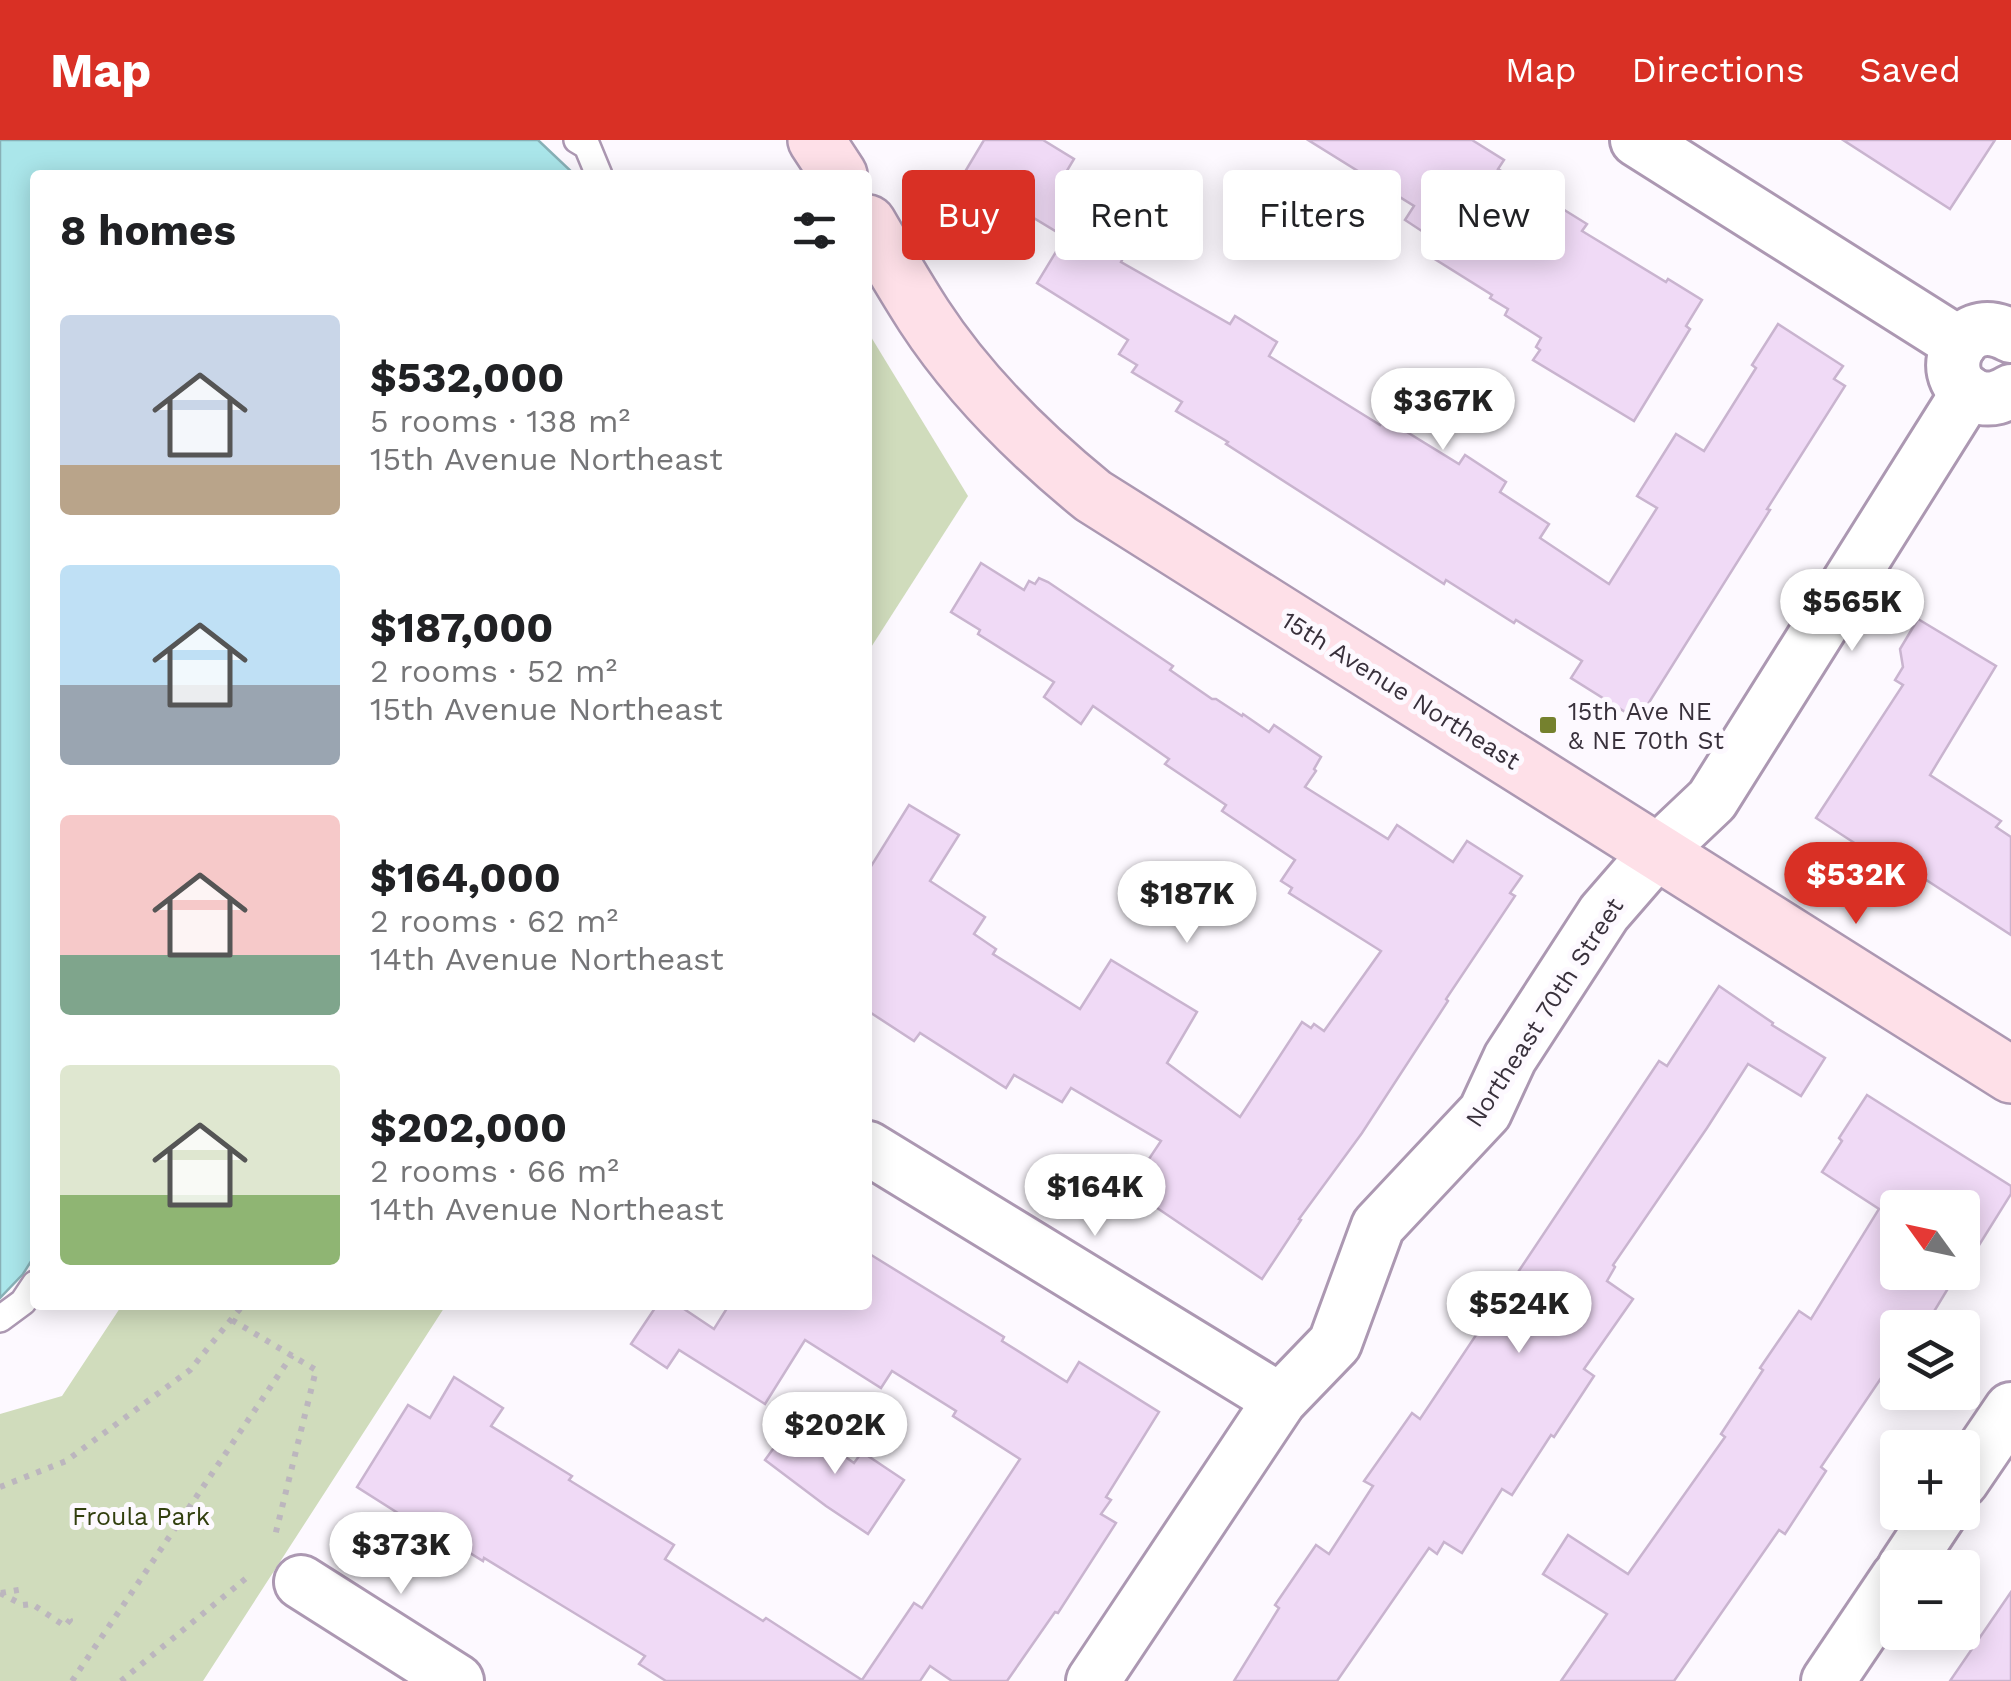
<!DOCTYPE html>
<meta charset="utf-8">
<style>
body{margin:0;font-family:"Work Sans",sans-serif;background:#f6f6f6;color:#202124;height:100vh;display:flex;flex-direction:column;font-size:38px;white-space:nowrap}
*{box-sizing:border-box;margin:0}
p{font-size:32px;color:#757577}
.icon{flex:none;width:55px;height:55px;fill:none;stroke:currentColor;stroke-width:2;stroke-linecap:round;stroke-linejoin:round}
.map{position:relative;flex:1;overflow:hidden}
.details{position:absolute;left:30px;top:30px;width:842px;height:1140px;display:flex;flex-direction:column;background:#fff;border-radius:10px;box-shadow:0 5px 25px #0003}
.details>*{flex:none}
.guide{position:absolute;left:902px;top:30px;width:950px;height:90px;display:flex;gap:20px}
.needle{width:65px;rotate:303deg}
.buttons{position:absolute;left:1880px;top:1050px;display:grid;gap:20px}
.buttons a{display:grid;place-items:center;width:100px;height:100px;border-radius:10px;background:#fff;box-shadow:0 5px 25px #0003;font-size:50px}
.price{position:absolute;translate:-50% -85px;padding:0 22px;border-radius:35px;background:#fff;color:#222;font-size:32px;line-height:65px;filter:drop-shadow(0 2px 5px #0008)}
.price::after{content:'';position:absolute;left:50%;top:60px;width:30px;height:22px;margin-left:-15px;background:inherit;clip-path:polygon(0 0,100% 0,50% 100%)}
.price.selected{background:#d93025;color:#fff}
ul{padding:0;list-style:none}
li{display:flex;align-items:center;gap:30px;height:250px;padding:0 30px}
li span{display:grid;place-items:center;flex:none;width:280px;height:200px;border-radius:10px;color:#555}
li>.icon{margin-inline-start:auto}
span .icon{width:120px;height:120px;fill:#fffc;stroke-width:1}
li b{font-size:42px}
h2{display:flex;justify-content:space-between;align-items:center;height:120px;padding:0 30px;font-size:42px}
.pill{padding:0 35px;border-radius:10px;background:#fff;box-shadow:0 5px 25px #0003;font-size:35px;line-height:90px}
.pill.selected{background:#d93025;color:#fff}
header{display:flex;align-items:center;gap:60px;box-sizing:border-box;height:140px;padding:0 50px;background:#d93025;color:#fff}
header strong{font-size:48px}
nav{display:flex;gap:55px;margin-inline-start:auto;font-size:35px}
.map>svg:first-child{display:block}
.green{fill:#d0dcbc}
.water{fill:#aae6ea;stroke:#88b0b6;stroke-width:2.5}
.building{fill:#f0daf6;stroke:#c9b4cf;stroke-width:2.5}
.lines{fill:none;stroke-linecap:round;stroke-linejoin:round}
.service-casing{stroke:#ac98b2;stroke-width:30}
.minor-casing{stroke:#ac98b2;stroke-width:58}
.secondary-casing{stroke:#ac98b2;stroke-width:60}
.path{stroke:#bcb6be;stroke-width:6;stroke-dasharray:5 8;stroke-linecap:butt}
.service{stroke:#fff;stroke-width:25}
.minor{stroke:#fff;stroke-width:52}
.secondary{stroke:#fee0e8;stroke-width:55}
.poi-dot{fill:#75812e;stroke:#fdf9ff;stroke-width:4}
.labels{text-anchor:middle;stroke-width:10;stroke-linejoin:round;paint-order:stroke}
.street-label{font-size:25px;fill:#39313c;stroke:#fdf9ff}
.poi-label{font-size:25px;fill:#39313c;stroke:#fdf9ff;text-anchor:start}
.park-label{font-size:25px;fill:#323f0f;stroke:#fdf9ff}
</style>
<header>
<strong>Map</strong>
<nav><a>Map</a><a>Directions</a><a>Saved</a></nav>
</header>
<div class="map">
<svg width="2011" height="1541" viewBox="0 0 2011 1541">
<rect width="100%" height="100%" fill="#fdf9ff"/>
<g class="green">
<polygon points="868,192 968,356 868,512"/>
<polygon points="122,1165 446,1165 203,1541 0,1541 0,1274 62,1256"/>
</g>
<polygon class="water" points="0,0 538,0 575,35 35,35 35,1115 23,1134 0,1158"/>
<g class="building">
<polygon points="984,0 1043,0 1074,19 1062,39 1138,85 1122,113 1125,115 1121,122 1230,184 1235,176 1277,202 1269,216 1380,285 1384,278 1459,324 1465,315 1506,342 1500,352 1549,384 1540,398 1609,444 1657,368 1637,356 1676,294 1704,311 1756,228 1752,225 1778,184 1843,226 1834,239 1845,246 1767,369 1770,370 1638,580 1571,538 1582,521 1516,480 1514,483 1446,440 1444,444 1226,304 1228,302 1176,271 1182,262 1132,232 1137,225 1119,214 1128,200 1037,143 1065,97 991,52 993,47 966,30"/>
<polygon points="1308,0 1472,0 1504,20 1498,29 1587,84 1582,91 1666,142 1668,139 1702,160 1686,186 1690,189 1634,281 1533,220 1540,210 1536,207 1541,198 1505,175 1508,169 1490,158 1492,155 1425,113 1434,99 1405,80 1414,66"/>
<polygon points="1843,0 1995,0 1950,69"/>
<polygon points="981,423 1024,450 1029,441 1035,444 1039,438 1048,442 1173,526 1170,530 1212,559 1216,559 1242,576 1243,574 1269,592 1274,585 1321,617 1314,629 1316,631 1305,647 1388,699 1397,685 1453,722 1467,701 1522,736 1510,753 1515,756 1446,859 1448,861 1362,993 1299,1079 1301,1080 1262,1139 1129,1049 1161,1001 1071,948 1062,962 1014,935 1006,948 920,893 914,901 868,871 868,731 909,665 959,695 930,741 985,777 974,794 996,809 993,814 1080,869 1111,820 1197,872 1167,923 1240,977 1302,882 1311,888 1314,884 1324,891 1381,811 1289,753 1292,748 1281,741 1295,720 1222,671 1226,665 1165,624 1169,619 1093,566 1081,584 1044,557 1054,542 978,494 980,490 951,472"/>
<polygon points="1918,479 1996,526 1930,635 2001,681 1996,687 2011,697 2011,795 1877,708 1873,715 1816,678 1903,545 1895,540 1903,527 1900,509"/>
<polygon points="1719,846 1773,883 1772,885 1825,918 1801,956 1748,924 1707,988 1613,1125 1615,1127 1607,1141 1633,1159 1584,1229 1594,1236 1554,1297 1551,1295 1512,1355 1502,1349 1462,1413 1444,1402 1437,1414 1429,1408 1337,1541 1234,1541 1279,1468 1275,1465 1316,1405 1329,1414 1373,1346 1364,1341 1412,1273 1420,1279 1659,921 1667,926"/>
<polygon points="1867,955 2011,1046 2011,1054 1966,1126 1962,1125 1962,1068 1898,1068 1898,1132 1958,1132 1924,1188 1898,1188 1898,1213 1821,1327 1826,1331 1785,1394 1779,1390 1674,1541 1561,1541 1607,1474 1543,1434 1568,1395 1628,1434 1725,1297 1721,1294 1763,1230 1760,1228 1799,1171 1811,1179 1879,1069 1822,1032 1842,1001 1839,998"/>
<polygon points="868,1113 1004,1197 1002,1201 1067,1242 1079,1222 1159,1272 1106,1357 1111,1360 1101,1374 1116,1383 1058,1473 1055,1472 1007,1541 952,1541 930,1526 920,1541 666,1541 639,1524 645,1516 484,1418 483,1421 423,1384 420,1387 357,1347 408,1265 430,1278 454,1237 503,1268 491,1286 572,1336 569,1340 674,1405 665,1419 763,1481 766,1478 862,1540 914,1463 922,1468 1020,1319 953,1276 956,1271 892,1231 881,1248 805,1200 765,1264 679,1210 667,1228 631,1204 657,1165 678,1165 714,1189 729,1165 868,1165"/>
<polygon points="794,1280 854,1323 862,1312 904,1340 868,1394 826,1366 765,1320"/>
<polygon points="2011,1452 2011,1541 1950,1541"/>
</g>
<g class="lines">
<g class="service-casing">
<g id="service">
<polyline points="577,0 587,6 599,35"/>
<polyline points="0,1179 23,1162 35,1144"/>
</g>
</g>
<g class="minor-casing">
<g id="minor">
<polyline points="1637,0 1960,204"/>
<path d="M2011,196C1955,165 1930,247 1981,258C1993,260 2001,257 2011,251"/>
<polyline points="868,1008 1280,1260"/>
<polyline points="1962,1341 2011,1269"/>
<polyline points="1904,1428 1941,1372"/>
<polyline points="301,1442 457,1541"/>
<polyline points="1093,1541 1280,1260 1335,1203 1378,1086 1485,972 1510,918 1604,773 1657,712 1712,660 1968,252"/>
<polyline points="1828,1541 1898,1437"/>
</g>
</g>
<g class="secondary-casing">
<g id="secondary">
<polyline points="816,0 839,35"/>
<path d="M868,83C886,114 904,145 924,176C969,245 1029,304 1093,356L2011,935"/>
</g>
</g>
<g class="path">
<polyline points="232,1180 316,1230 274,1400"/>
<polyline points="0,1347 66,1321 190,1230 243,1165"/>
<polyline points="0,1453 23,1465 32,1464 65,1486 70,1480 67,1476"/>
<polyline points="1,1453 24,1449"/>
<polyline points="72,1541 292,1215"/>
<polyline points="121,1541 250,1435"/>
</g>
<use href="#service" class="service"/>
<use href="#minor" class="minor"/>
<use href="#secondary" class="secondary"/>
</g>
<rect class="poi-dot" x="1538" y="575" width="20" height="20" rx="5"/>
<g class="labels">
<g class="street-label">
<text transform="translate(1401 550) rotate(32)" y="9">15th Avenue Northeast</text>
<text transform="translate(1544 872) rotate(-57)" y="9">Northeast 70th Street</text>
</g>
<g class="poi-label">
<text x="1568" y="580">15th Ave NE<tspan x="1568" dy="29">&amp; NE 70th St</tspan></text>
</g>
<g class="park-label">
<text x="141" y="1385">Froula Park</text>
</g>
</g>
</svg>
<div class="buttons">
<a><svg class="needle" viewBox="-14 -14 28 28"><path d="M0-13l5 13h-10z" fill="#e53935"/><path d="M0 13l5-13h-10z" fill="#757577"/></svg></a>
<a><svg class="icon" aria-label="layers" viewBox="0 0 24 24"><path d="M12 4l9 5-9 5-9-5zM3 14l9 5 9-5"/></svg></a>
<a>+</a>
<a>−</a>
</div>
<b class="price" style="left:1443px;top:313px">$367K</b>
<b class="price" style="left:1852px;top:514px">$565K</b>
<b class="price selected" style="left:1856px;top:787px">$532K</b>
<b class="price" style="left:1187px;top:806px">$187K</b>
<b class="price" style="left:1095px;top:1099px">$164K</b>
<b class="price" style="left:1519px;top:1216px">$524K</b>
<b class="price" style="left:835px;top:1337px">$202K</b>
<b class="price" style="left:401px;top:1457px">$373K</b>
<div class="guide">
<a class="pill selected">Buy</a>
<a class="pill">Rent</a>
<a class="pill">Filters</a>
<a class="pill">New</a>
</div>
<section class="details">
<h2>8 homes<svg class="icon" aria-label="filters" viewBox="0 0 24 24"><path d="M4 7h16M4 17h16"/><circle cx="9" cy="7" r="2"/><circle cx="15" cy="17" r="2"/></svg></h2>
<ul>
<li><span style="background:linear-gradient(#c9d6e8 75%,#b9a48a 0)"><svg class="icon" aria-label="home" viewBox="0 0 24 24"><path d="M3 11l9-7 9 7M6 9v11h12V9"/></svg></span><div><b>$532,000</b><p>5 rooms · 138 m²</p><p>15th Avenue Northeast</p></div></li>
<li><span style="background:linear-gradient(#bfe0f5 60%,#9aa5b1 0)"><svg class="icon" aria-label="home" viewBox="0 0 24 24"><path d="M3 11l9-7 9 7M6 9v11h12V9"/></svg></span><div><b>$187,000</b><p>2 rooms · 52 m²</p><p>15th Avenue Northeast</p></div></li>
<li><span style="background:linear-gradient(#f6c9c9 70%,#7fa58c 0)"><svg class="icon" aria-label="home" viewBox="0 0 24 24"><path d="M3 11l9-7 9 7M6 9v11h12V9"/></svg></span><div><b>$164,000</b><p>2 rooms · 62 m²</p><p>14th Avenue Northeast</p></div></li>
<li><span style="background:linear-gradient(#dfe7d0 65%,#8fb573 0)"><svg class="icon" aria-label="home" viewBox="0 0 24 24"><path d="M3 11l9-7 9 7M6 9v11h12V9"/></svg></span><div><b>$202,000</b><p>2 rooms · 66 m²</p><p>14th Avenue Northeast</p></div></li>
</ul>
</section>
</div>
